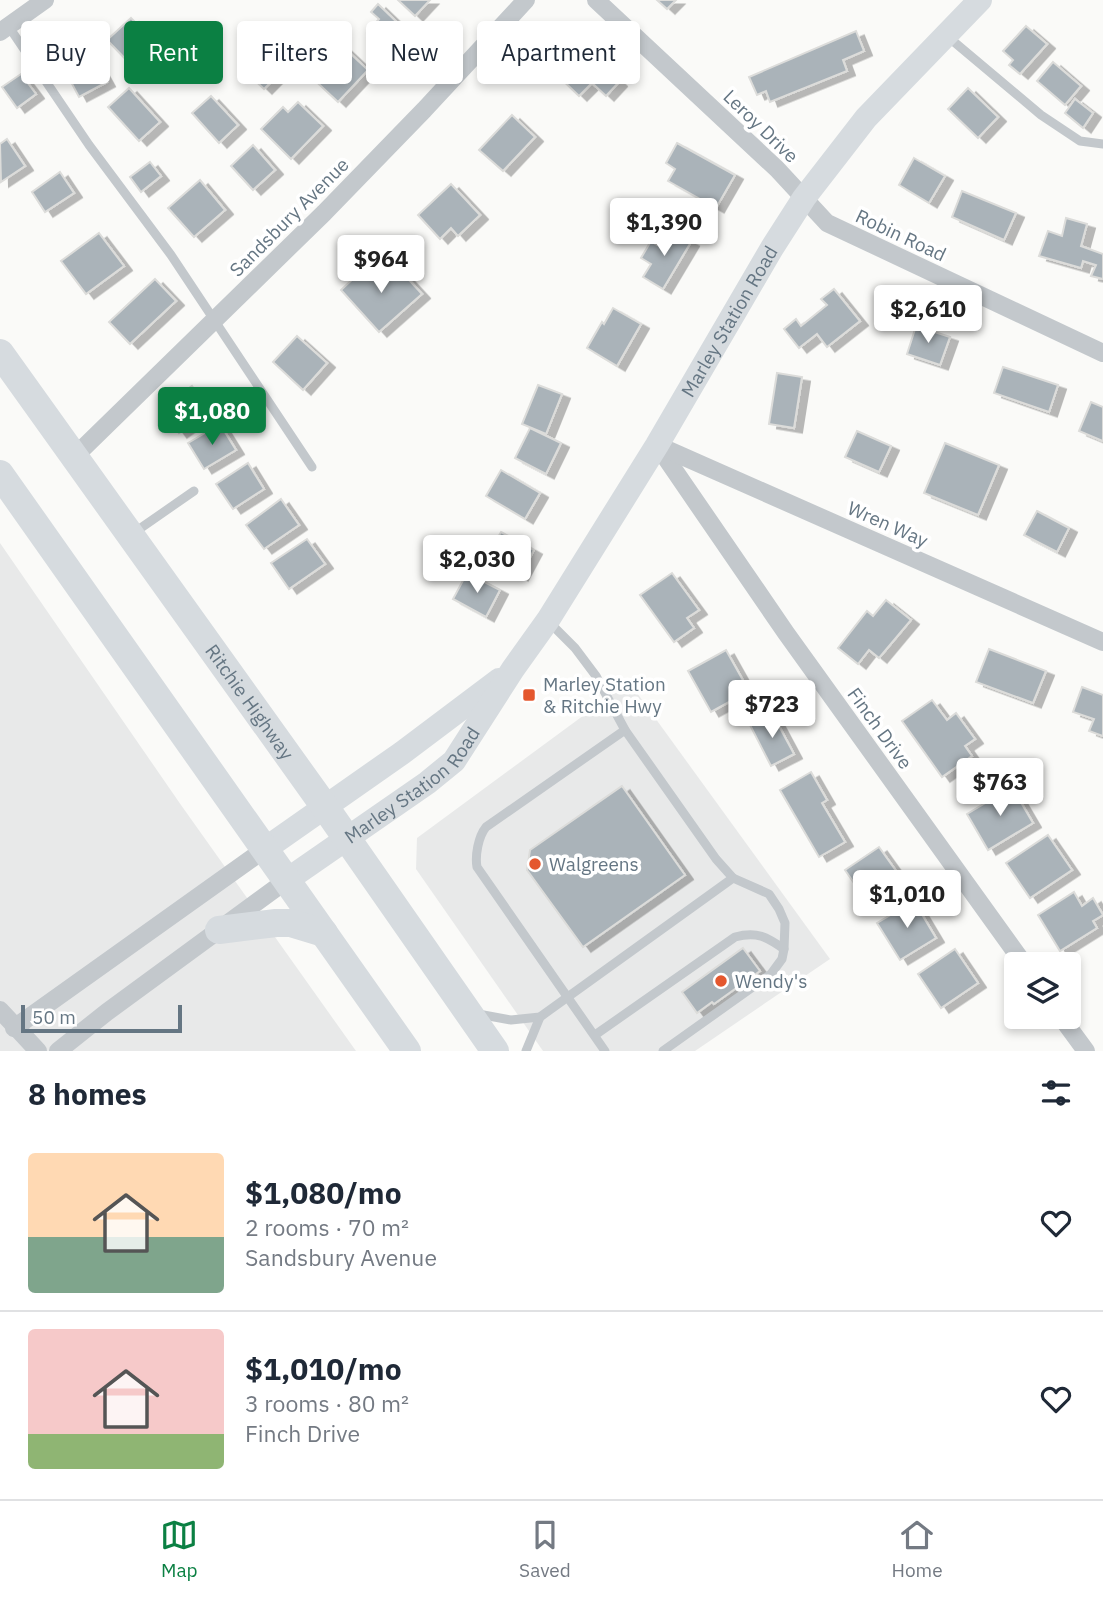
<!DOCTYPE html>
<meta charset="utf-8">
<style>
body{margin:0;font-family:"IBM Plex Sans",sans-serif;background:#f2f2f3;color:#1f2937;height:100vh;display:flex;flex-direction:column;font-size:26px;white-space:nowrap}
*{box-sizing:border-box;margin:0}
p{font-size:23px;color:#747a83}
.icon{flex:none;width:38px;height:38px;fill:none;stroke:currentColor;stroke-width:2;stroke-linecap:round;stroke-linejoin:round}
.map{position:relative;height:1051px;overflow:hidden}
.side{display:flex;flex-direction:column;background:#fff;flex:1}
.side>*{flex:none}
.guide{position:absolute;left:21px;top:21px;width:700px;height:63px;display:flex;gap:14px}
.controls{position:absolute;left:1004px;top:952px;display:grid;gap:14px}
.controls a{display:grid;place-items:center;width:77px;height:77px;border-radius:7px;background:#fff;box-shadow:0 4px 10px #0003;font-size:35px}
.scale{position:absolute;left:21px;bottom:18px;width:161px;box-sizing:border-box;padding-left:7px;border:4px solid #657683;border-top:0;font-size:19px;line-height:24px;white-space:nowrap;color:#657683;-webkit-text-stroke:5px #fff;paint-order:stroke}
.price{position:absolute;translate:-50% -60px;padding:0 16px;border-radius:7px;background:#fff;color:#222;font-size:23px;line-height:46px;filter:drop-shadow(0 2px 4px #0008)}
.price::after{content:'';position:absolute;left:50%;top:42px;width:21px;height:16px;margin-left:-10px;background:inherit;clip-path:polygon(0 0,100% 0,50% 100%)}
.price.on{background:#0b8043;color:#fff}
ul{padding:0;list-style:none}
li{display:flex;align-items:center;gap:21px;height:175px;padding:0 28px}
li+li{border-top:2px solid #e0e1e3}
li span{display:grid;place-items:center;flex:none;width:196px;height:140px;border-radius:7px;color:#555}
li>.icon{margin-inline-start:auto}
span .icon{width:84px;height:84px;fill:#fffc;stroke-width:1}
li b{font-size:30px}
h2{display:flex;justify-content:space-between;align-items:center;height:84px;padding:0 28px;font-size:30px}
.chip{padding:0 24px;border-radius:7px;background:#fff;box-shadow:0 4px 10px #0003;font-size:24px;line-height:63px}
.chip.on{background:#0b8043;color:#fff}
.tabs{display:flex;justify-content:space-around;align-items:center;height:98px;border-top:2px solid #e0e1e3;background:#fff;font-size:19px;color:#747a83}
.tabs a{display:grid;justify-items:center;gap:4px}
.tabs .on{color:#0b8043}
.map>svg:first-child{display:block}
.built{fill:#e8e9e9}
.building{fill:#aab3b9;stroke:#dcdcda;stroke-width:2;filter:url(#shadow)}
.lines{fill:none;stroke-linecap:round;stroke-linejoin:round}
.service{stroke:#c3c8cc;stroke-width:9}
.minor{stroke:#c3c8cc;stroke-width:18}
.secondary{stroke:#d6dbdf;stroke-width:24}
.primary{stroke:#d6dbdf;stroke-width:28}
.poi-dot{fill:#e4572e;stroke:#fff;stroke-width:2.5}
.labels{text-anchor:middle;stroke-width:7;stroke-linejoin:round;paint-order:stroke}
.street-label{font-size:19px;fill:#657683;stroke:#fff}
.poi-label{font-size:19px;fill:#657683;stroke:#fff;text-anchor:start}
</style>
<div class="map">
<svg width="1103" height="1051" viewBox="0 0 1103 1051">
<defs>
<filter id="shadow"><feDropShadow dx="8" dy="4.5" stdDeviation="0" flood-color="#0004"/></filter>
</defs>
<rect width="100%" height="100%" fill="#fafaf8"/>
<g class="built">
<polygon points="0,543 181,805 356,1051 0,1051"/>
<polygon points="629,682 830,959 695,1051 543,1051 416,869 417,838"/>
</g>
<g class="building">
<polygon points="398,0 430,0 415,16"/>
<polygon points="657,0 676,0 667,9"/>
<polygon points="378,4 404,29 386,49 367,33 379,19 371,12"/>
<polygon points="131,18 162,50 138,72 107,40"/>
<polygon points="1026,26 1047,44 1020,74 1009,65 1013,60 1003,51"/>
<polygon points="322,27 368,70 338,102 292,59"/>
<polygon points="856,31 864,51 843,60 847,71 770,102 766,91 757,95 749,77"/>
<polygon points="578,44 619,82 606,96 592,83 579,96 553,71"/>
<polygon points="89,50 107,82 79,97 62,65"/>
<polygon points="252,56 275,78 264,89 242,68"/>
<polygon points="1053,62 1081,86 1065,105 1037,81"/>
<polygon points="21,74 36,94 17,108 2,87"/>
<polygon points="129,88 160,122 139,141 108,107"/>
<polygon points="968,88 998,117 978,138 948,109"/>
<polygon points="211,96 238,125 219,143 192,113"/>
<polygon points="1075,99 1093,113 1083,128 1065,113"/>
<polygon points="298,102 323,126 291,159 261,129 283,107 288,112"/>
<polygon points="512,115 535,137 503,171 479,150"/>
<polygon points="7,139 25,166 1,182 0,144"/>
<polygon points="677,143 735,175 716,208 668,181 675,169 666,163"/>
<polygon points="253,145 275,170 253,190 231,166"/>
<polygon points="914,158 945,176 929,203 899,185"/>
<polygon points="150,162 161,176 141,192 130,177"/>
<polygon points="60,172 74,193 45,212 32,192"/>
<polygon points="200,180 225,210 194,237 168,208"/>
<polygon points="451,184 480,215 458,236 451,228 440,239 418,215"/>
<polygon points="962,191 1016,213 1004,240 952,217"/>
<polygon points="1066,218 1087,224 1081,246 1103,254 1103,279 1091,276 1096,265 1083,261 1081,268 1039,256 1048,231 1062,236"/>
<polygon points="667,229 691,242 663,289 643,277 651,264 641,258 651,241 657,245"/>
<polygon points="99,233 124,266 86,294 61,261"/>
<polygon points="371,262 386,278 398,268 422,294 379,332 341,290"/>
<polygon points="155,279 176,301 130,344 109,322"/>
<polygon points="834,289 860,321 827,347 817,334 799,348 784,329 796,319 801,326 827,305 821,299"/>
<polygon points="613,308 641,324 617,366 587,348 602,322 604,324"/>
<polygon points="916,326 950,337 940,365 907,354"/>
<polygon points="297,336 327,363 303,390 273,362"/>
<polygon points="1003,367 1058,385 1049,412 994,393"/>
<polygon points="777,373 802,377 794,428 769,424"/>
<polygon points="538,385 562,394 546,434 522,424"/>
<polygon points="192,386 210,411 179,433 161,408"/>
<polygon points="1091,402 1103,407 1103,441 1079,431"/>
<polygon points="220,424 236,450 204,469 188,443"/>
<polygon points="530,428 561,443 546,474 515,458"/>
<polygon points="857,431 891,446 879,472 845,457"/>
<polygon points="945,443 999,465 978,515 924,493"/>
<polygon points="248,463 264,489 233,509 216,484"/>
<polygon points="501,470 540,493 525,519 486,496"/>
<polygon points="281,499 299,525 264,549 246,525"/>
<polygon points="1037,511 1069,528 1057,552 1024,535"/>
<polygon points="501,532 534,550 520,576 486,558"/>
<polygon points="307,539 325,564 289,589 271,563"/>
<polygon points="467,573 500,590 486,617 453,599"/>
<polygon points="672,573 699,610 687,618 694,628 674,642 640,595"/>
<polygon points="886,600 911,620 879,658 869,650 858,664 838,648 867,611 873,616"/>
<polygon points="989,649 1046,671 1033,703 976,682"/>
<polygon points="726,650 749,691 711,712 688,671"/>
<polygon points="1082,687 1103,695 1103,736 1089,731 1094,719 1073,712"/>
<polygon points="932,700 947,720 956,713 975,739 965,746 972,756 942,777 902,721"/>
<polygon points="772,713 794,754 771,766 750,725"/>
<polygon points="811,772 827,800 822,803 845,842 819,857 780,790"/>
<polygon points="622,786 685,875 583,947 527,870 530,850"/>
<polygon points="1012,787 1033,823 988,850 967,814"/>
<polygon points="1048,835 1072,870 1030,898 1006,863"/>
<polygon points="879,847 904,882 870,906 845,870"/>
<polygon points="1074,892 1082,906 1093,898 1103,915 1093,921 1097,928 1060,951 1038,915"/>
<polygon points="914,901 936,938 900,960 877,923"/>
<polygon points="743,948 760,971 714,1004 712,1002 697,1013 682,992"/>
<polygon points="955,949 978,983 941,1008 918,974"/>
</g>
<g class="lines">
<g class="service">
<polyline points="9,27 89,145 171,255 312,467"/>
<polyline points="947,36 1041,115 1080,141 1103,144"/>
<polyline points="135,532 194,491"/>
<polyline points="549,622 575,648 596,676 625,730 716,859 733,878 769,894 779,909 785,923 784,949 782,959 771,974 663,1051"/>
<polyline points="478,1014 511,1020 540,1017 733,878"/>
<path d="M595,1035L735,937C757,931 767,937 784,949"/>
<polyline points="526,1051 540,1017"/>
<path d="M605,1051L477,867C475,856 478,837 486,827L625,730"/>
</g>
<g class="minor">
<polyline points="596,0 777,169 827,223 1103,353"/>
<polyline points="0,32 45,0"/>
<polyline points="657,445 786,633 1024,964"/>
<polyline points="657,445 1103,642"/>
<polyline points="74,457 324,213 424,110 526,0"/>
<polyline points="0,1010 38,1051"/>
<polyline points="1061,1017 1086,1051"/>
<polyline points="14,1028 265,849"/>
<polyline points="58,1051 107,1012 287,880"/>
</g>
<g class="secondary">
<polyline points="265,849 402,753 499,680"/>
<path id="s1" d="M287,880L427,783L454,761L513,669L548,620L657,445L772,248L804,198L866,118L980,0"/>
</g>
<g class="primary">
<path id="s2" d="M0,353L325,807L495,1051"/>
<polyline points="0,474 407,1051"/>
<polyline points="219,930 276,923 291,923 324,933"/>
</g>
</g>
<g class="poi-dot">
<rect x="522" y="688" width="14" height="14" rx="3.5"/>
<circle cx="535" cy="864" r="7"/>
<circle cx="721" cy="981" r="7"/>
</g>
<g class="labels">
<g class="street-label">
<text transform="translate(761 126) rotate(44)" y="7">Leroy Drive</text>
<text transform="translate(289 217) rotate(-45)" y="7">Sandsbury Avenue</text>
<text transform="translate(901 235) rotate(25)" y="7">Robin Road</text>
<text dy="7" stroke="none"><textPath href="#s1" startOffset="724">Marley Station Road</textPath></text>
<text transform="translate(888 524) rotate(24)" y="7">Wren Way</text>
<text dy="7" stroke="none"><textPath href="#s2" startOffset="429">Ritchie Highway</textPath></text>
<text transform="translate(880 728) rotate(54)" y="7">Finch Drive</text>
<text dy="7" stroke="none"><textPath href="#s1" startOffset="158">Marley Station Road</textPath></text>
</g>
<g class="poi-label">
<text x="543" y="691">Marley Station<tspan x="543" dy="22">&amp; Ritchie Hwy</tspan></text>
<text x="549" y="871">Walgreens</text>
<text x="735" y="988">Wendy's</text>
</g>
</g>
</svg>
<div class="controls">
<a><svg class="icon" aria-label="layers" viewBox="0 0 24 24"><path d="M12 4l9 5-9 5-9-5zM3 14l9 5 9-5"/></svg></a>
</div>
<div class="scale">50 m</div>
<b class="price" style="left:664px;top:258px">$1,390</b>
<b class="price" style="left:381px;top:295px">$964</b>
<b class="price" style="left:928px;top:345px">$2,610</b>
<b class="price on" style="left:212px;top:447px">$1,080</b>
<b class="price" style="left:477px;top:595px">$2,030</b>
<b class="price" style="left:772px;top:740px">$723</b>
<b class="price" style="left:1000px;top:818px">$763</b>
<b class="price" style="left:907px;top:930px">$1,010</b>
<div class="guide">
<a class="chip">Buy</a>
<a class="chip on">Rent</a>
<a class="chip">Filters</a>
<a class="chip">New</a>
<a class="chip">Apartment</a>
</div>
</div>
<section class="side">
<h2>8 homes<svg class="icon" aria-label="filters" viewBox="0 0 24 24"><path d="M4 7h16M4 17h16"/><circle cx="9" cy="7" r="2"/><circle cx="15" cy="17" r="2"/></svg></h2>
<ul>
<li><span style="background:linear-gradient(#ffd9b3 60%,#7fa58c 0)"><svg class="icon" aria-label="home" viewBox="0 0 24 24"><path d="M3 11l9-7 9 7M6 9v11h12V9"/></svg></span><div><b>$1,080/mo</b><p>2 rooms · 70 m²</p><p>Sandsbury Avenue</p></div><svg class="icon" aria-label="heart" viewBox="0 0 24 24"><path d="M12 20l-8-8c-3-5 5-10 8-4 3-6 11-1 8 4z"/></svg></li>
<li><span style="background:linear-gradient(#f6c9c9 75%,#8fb573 0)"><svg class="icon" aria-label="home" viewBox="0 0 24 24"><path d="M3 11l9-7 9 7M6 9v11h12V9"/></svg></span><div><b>$1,010/mo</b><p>3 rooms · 80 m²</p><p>Finch Drive</p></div><svg class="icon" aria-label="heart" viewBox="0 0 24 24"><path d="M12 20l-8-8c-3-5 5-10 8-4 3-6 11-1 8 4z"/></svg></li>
</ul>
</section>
<nav class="tabs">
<a class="on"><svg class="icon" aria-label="map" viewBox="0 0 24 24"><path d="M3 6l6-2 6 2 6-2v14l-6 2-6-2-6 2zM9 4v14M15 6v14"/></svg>Map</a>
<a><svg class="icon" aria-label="saved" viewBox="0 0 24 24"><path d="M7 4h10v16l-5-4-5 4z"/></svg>Saved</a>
<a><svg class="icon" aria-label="home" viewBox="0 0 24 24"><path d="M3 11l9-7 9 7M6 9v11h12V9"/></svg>Home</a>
</nav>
